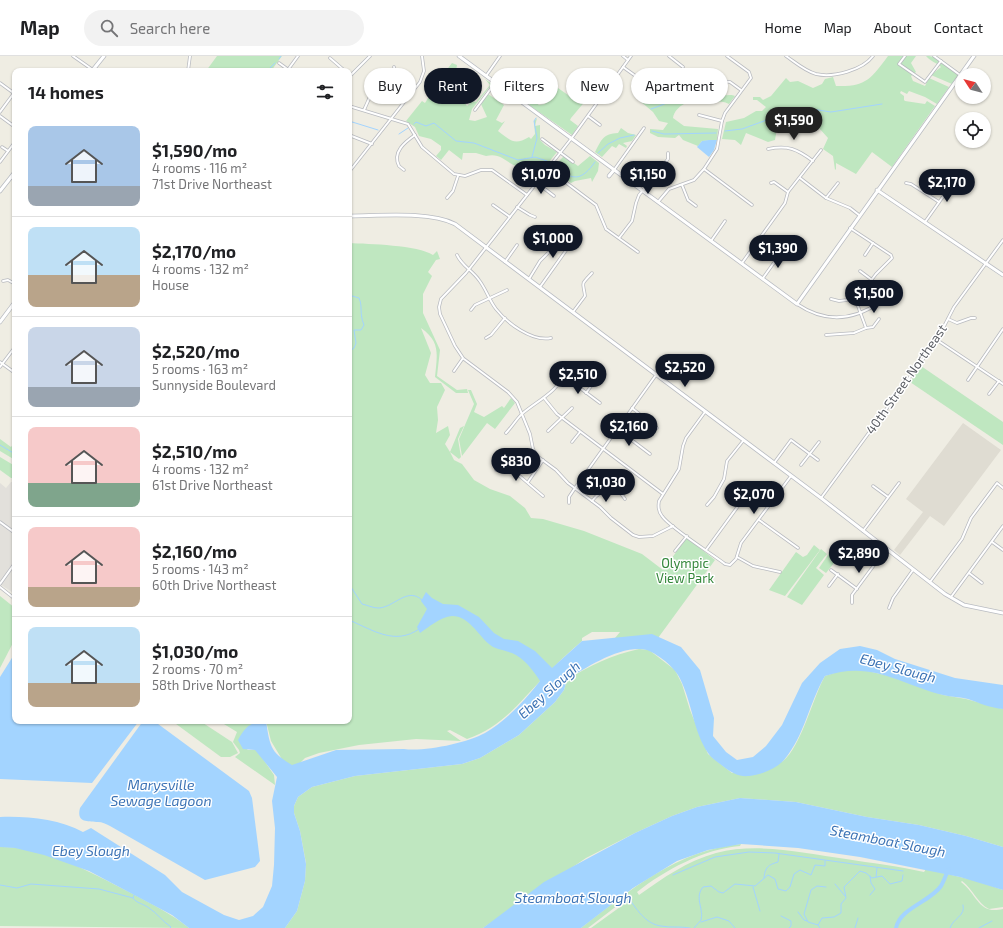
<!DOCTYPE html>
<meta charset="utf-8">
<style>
body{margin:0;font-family:"Exo 2",sans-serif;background:#f2f2f2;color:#202124;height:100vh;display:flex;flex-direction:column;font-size:15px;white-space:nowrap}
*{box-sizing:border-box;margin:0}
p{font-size:13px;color:#757577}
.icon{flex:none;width:22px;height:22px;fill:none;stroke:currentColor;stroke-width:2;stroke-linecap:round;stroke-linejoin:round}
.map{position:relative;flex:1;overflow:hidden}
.side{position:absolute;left:12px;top:12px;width:340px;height:656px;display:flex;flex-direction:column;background:#fff;border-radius:8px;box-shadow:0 1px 3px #0004}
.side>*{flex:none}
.hud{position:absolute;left:364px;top:12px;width:380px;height:36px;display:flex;gap:8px}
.needle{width:26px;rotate:306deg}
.fabs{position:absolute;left:955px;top:12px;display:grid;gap:8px}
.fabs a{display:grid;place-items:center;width:36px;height:36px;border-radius:50%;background:#fff;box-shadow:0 1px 3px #0004;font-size:20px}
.price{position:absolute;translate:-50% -34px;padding:0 9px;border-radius:14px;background:#111827;color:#fff;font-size:13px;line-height:26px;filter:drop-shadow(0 1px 2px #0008)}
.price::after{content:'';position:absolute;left:50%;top:24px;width:12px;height:9px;margin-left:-6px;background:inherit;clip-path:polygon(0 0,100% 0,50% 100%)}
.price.current{background:#222;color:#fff}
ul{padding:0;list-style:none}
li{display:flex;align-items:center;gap:12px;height:100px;padding:0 16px}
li+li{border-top:1px solid #e0e0e0}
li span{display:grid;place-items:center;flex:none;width:112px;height:80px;border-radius:8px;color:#555}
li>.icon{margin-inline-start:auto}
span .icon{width:48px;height:48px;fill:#fffc;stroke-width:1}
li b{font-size:17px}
h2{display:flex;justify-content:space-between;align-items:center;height:48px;padding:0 16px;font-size:17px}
.pill{padding:0 14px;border-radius:18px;background:#fff;box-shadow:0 1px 3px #0004;font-size:14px;line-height:36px}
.pill.current{background:#111827;color:#fff}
header{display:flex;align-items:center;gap:24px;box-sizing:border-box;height:56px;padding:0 20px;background:#fff;border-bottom:1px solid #e0e0e0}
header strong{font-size:19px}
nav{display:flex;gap:22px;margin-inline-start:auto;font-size:14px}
.search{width:280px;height:36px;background:#f2f2f2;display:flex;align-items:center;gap:10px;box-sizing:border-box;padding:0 14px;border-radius:22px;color:#757577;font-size:15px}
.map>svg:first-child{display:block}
.industrial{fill:#e2e0db}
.education{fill:#dfdcd2}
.green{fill:#bfe7c0}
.water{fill:#a3d4ff}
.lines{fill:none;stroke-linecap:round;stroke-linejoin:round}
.stream{stroke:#a3d4ff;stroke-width:1}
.river{stroke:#a3d4ff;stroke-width:4}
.street-casing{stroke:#b9bbc0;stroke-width:3.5}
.secondary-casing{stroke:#b9bcc2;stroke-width:4.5}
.street{stroke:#fff;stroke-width:2}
.secondary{stroke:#fff;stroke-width:3}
.labels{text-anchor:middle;stroke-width:3;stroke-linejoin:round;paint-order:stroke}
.street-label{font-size:13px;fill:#5c5f65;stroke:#fff}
.park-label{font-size:13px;fill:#328639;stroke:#fff}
.water-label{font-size:14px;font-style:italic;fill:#3c73b5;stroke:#fff}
</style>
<header>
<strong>Map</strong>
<div class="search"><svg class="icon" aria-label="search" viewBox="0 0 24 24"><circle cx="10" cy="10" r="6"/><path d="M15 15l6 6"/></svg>Search here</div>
<nav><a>Home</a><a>Map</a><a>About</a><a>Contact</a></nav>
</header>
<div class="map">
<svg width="1003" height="872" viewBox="0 0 1003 872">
<rect width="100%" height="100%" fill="#efede3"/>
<polygon class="industrial" points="11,426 15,426 15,538 0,528 0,427 6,432"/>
<polygon class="education" points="963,367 1001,394 944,470 930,460 900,499 894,494 923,456 906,443"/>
<g class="green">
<polygon points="217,0 282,0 271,15 219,15 218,13 216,15 206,15"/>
<path d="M888,0H916L911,7L916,16L911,20L913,25L925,30L929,22L949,31L937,48L925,41L909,35L907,38L901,35L900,37L904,40V44L905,45L925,48L927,45L935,50L892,111L872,96L856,118L836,107V113L835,114L833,100L823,93L828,82L819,72L812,71L811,67L807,68L802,76L783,71L777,72L775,84L768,86L746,77L741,89L735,84L722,83L726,66L744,62L756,55H762L766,51L757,44H753V41H760L763,44L771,40L786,22L790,26L798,25L813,32L822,28L825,23L833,21L836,30C866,31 871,23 888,0Z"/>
<path d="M926,0C942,0 946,9 959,18L952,28L931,19L941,11C936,6 931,6 926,0Z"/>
<path d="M452,7L457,9L456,15L462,18L458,24L456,32L452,33L455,37L467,23L462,33L464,35L462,38L470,42L465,47L467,50L472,45L476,46L490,29L485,23L492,28L472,53L469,64L475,65L487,61L481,48L488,38L504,49L496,64L502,67L505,65L498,75C510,84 514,90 529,81L531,83L535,78L534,65L537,62L535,70L540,69V84L545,89L557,96L544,112L532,113L528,108L524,112C506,110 504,96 486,100L476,97H463L462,104L449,94L441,104L436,100L441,94V90L431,83L419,80L415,71L406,65L422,45L425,47L430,39L428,38Z"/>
<path d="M701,21C707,31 713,39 725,39C729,40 730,38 735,40L729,48C720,43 709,48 701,41C690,44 675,50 673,62L684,70L718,73L717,84L702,85L698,90L683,84L679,79L675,82L658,81L650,77V73L663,74L668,67L659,65L653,56L640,45L641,43C658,50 659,43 673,37C684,33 692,29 701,21Z"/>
<polygon points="558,32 575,44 580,39 587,43 571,62 570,64 578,70 572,79 529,49 532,44 539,49 545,48"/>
<path d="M621,72L628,77L636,79L632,85L623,87L627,90L626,92L619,88L616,92L612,90L602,101L595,96C602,83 603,78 618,77Z"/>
<polygon points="564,100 578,110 590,100 599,107 598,115 592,126 591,122 575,125 571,127 554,114 555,109"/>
<path d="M349,187C369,188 418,189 433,199L437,195L440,203L436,204L428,216L432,220L423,238V257L440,294L437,320L457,334L467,333L468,337H456L435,321C437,299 441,286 421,272L431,297L425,319L430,327H441L445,334L437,351L438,364L436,377L448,370L450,379L445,388L450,396L460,372L464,370L458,383L461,401L459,403L450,396L454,404L462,408L474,424L490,433L510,440L525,452L531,462L543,463L584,475L642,498L663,514L688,480L697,487L696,489L715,504L658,582H615L620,576H592L582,582V585C568,597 555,609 542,623C518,648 502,671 467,683L450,674L447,675L461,685L416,683L359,689L319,697L305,702L297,710H286L271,685L266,665H349Z"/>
<polygon points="921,310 1003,366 1003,389 910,326"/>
<polygon points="468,334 471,334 477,348 474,356 484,361 502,350 504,352 511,342 515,347 495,373 487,367 462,400 459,383 474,348"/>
<polygon points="0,383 11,391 15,386 15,404 0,395"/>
<polygon points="0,401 15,410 15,422 11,422 0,414"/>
<polygon points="814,489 820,494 785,540 769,534 796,496 803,501 807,499"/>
<polygon points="821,493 827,498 816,512 824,519 802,549 787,541"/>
<polygon points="830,496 838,502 826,517 819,512"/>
<polygon points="0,540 15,552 15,583 0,612"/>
<path d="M639,593L649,594L675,614L682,628L690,654L708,698L732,717C742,715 777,709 783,705C801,691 813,641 825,620L843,614L859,613L889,620L943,639L966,643L1003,653V791L966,780L919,769L867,761L796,746L740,742L697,751L672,760L635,777L586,802L483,872H285L297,855L305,825L306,807L300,775L294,757V750L298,741L312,731L355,720L462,708L480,702L519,679L555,646L564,634L567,624C590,609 612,599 639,593Z"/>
<polygon points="172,665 200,665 232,686 238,697 230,701 221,701"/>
<polygon points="219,665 258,665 243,690 248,694 257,694 274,719 275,729 235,701 240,697 239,694 233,686 237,676"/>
<path d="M741,788L740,790C704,793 665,814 637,836L639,839C663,822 687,805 716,797C758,786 804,797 846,803C871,807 898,810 924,816L926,813L977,825L1003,834V851L989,853C977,847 973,833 962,825L961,826C978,839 978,859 1003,853V872H591L620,851L618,849L588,872H581C630,834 677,794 741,788Z"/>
<path d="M0,791C45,790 90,816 129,836C150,847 170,857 189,872L0,870Z"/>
</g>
<g class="water">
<polygon points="709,84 717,84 714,94 709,101 697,91 702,85"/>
<path d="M426,536L432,542L443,548L458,549L479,561L494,577L504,583L518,585L535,595L552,612L582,585L652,578L681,591L700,614L714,662L713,680L726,696L737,704L753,701L766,690L782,669L802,627L820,607L840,593L860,590L877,594L895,603L955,622L1003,629V653C991,652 979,647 968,643C960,641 951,641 943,639C900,628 871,604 825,620C809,647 805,679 784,704C776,713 760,719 749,720C739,721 732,717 724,711C719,707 712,703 708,697C694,676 692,649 682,627C678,617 673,612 665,605C661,602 653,596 647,594C623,588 586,611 567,624L564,634L555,646L519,679L480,702L462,708L355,720L312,731L298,741L294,750V757L300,775L306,808L305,825L297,855L285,872H189L172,859L89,815L44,799L15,792L0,791V761C27,760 59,763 83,776L91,772L165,819L182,836L224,859L239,864L253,860L263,851L272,830L274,809L275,772L272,745L277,721L255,694L243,693L238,684C245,671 251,665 266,665C270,690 270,696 292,709L336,694L404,693C424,696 467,687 485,677C506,665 525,644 540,625C533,614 524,602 512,597C504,594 494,593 489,588C478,579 469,560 452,560C440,561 429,571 420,577L417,571L427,553L421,545Z"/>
<polygon points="15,597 15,665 139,665 92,727 0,723 0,621"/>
<path d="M143,665H154L249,735L252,742L260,805L255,811L205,824L110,770C106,768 102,766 98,766C88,765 76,767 80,752Z"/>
<polygon points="740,742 796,746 867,761 919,769 966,780 1003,791 1003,834 960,821 860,801 798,792 741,788 708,794 677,805 633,832 581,872 483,872 544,826 635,777 672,760 697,751"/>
</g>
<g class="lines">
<g class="stream">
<polyline points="279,3 281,0"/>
<polyline points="267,15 275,7"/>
<path d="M651,53C667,48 687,36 703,38C710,39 715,42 722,42"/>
<polyline points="349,65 378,74"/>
<polyline points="414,68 416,66 426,70 434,67 456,85 474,87 518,104 535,101 547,105"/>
<polyline points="652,75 664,78 716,77"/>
<polyline points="725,75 742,73 764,65 783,54 805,52 831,56 882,48"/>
<polyline points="399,78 408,72"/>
<polyline points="598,97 608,88 620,82 634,79"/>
<polyline points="532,101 537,82 534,65 536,62"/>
<path d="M556,111C574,126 582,124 595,106"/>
<path d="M349,239L359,242C363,251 359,257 364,269L361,274H354L356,287L354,292L349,296"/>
<polyline points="0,389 15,398"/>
<path d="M349,528L362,548C367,549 373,552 378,552C394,552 407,530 422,544"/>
<path d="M349,564C373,574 395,590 419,573"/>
<polyline points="673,819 715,801 749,796 775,797 903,815"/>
<polyline points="876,821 877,812"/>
<path d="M764,822C765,811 768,809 778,806L779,798"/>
<polyline points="835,828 845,840"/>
<polyline points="0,829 17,832 31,828 99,833 133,842"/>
<polyline points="753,831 760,855"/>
<path d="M625,837C634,849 644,868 661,870C671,872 680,870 690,872"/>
<path d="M134,839L133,842C136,847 144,848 149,852C157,857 162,865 171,871L170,872"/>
<polyline points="870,839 875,833 871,827 870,820"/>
<polyline points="798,856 804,864 807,865"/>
<polyline points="781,860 791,865 791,870 789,872"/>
<polyline points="701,866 717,861 729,865 735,872"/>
<polyline points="818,869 808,866 804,858 811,834 817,830 826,831"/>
<path d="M694,872L701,864C704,852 694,842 703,831L711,830L719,836L723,837L735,828L755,830L768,819L775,823L778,833L786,835L790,831L794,818L800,814L811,819L815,809L825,810V805"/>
<polyline points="820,872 818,869 822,862 834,861 841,857 841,848 846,842 844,831 860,815 866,817 872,822 882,820 890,828 902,825 903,819"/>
<polyline points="855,872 858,862"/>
<path d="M950,872C953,862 966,860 963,849"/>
<polyline points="979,872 992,865"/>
</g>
<path class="river" d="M896,872C900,852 930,846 941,830C944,825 946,818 949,813"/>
<g class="street-casing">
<g id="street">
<polyline points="73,0 93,14"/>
<polyline points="623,0 628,4"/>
<polyline points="669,0 683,11"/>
<path d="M786,0C796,7 805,15 816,18C833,22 863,14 873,0"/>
<polyline points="905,0 899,8 925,26 941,5"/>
<polyline points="934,0 960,19"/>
<polyline points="330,2 345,15"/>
<polyline points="279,7 290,15"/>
<polyline points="623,11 651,31 655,32"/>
<polyline points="188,15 190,0"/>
<polyline points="287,15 298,0"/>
<polyline points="486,20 500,0"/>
<polyline points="349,21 370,0"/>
<polyline points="721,25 730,26 741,34"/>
<polyline points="588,26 606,34"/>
<polyline points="0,27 15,38"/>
<polyline points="349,50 408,68 422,91 454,118 465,120 481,114 492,114 527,139"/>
<polyline points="364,54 372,36 387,24 395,14 394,11"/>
<polyline points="475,54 495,27"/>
<polyline points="0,56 14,37"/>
<polyline points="699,59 722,65"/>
<polyline points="0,60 15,71"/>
<polyline points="588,60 600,69"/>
<polyline points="349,79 372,88"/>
<polyline points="542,83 573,106"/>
<polyline points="2,91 8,95"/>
<path d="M768,93C788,89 797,93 813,105"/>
<polyline points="0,106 15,86"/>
<polyline points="548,113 596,149 606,173 638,196"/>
<polyline points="704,113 752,149"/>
<path d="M404,114L399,110C392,96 405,86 415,79"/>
<polyline points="614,114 644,72"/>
<polyline points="349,116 420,26 424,15 422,0"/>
<polyline points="11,121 15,124"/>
<polyline points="800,122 826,142 850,152 859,159"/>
<polyline points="537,127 554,140"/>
<polyline points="771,127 774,126 788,136"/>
<polyline points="906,127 911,128 939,146"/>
<polyline points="682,129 688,144 696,150"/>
<polyline points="447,142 453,135 458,120"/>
<polyline points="826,142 838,127"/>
<polyline points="658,146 669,133 694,124 704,113 717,93 722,65 725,57 751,22 749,16 727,0"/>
<polyline points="493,149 510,161"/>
<polyline points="517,151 530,159 535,161"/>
<polyline points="925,166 952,128 951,124"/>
<polyline points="619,182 632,165 636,147 639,139 668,103 668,97"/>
<polyline points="711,185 725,165"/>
<polyline points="14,197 15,198"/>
<path d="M457,199C462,210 472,214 479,224C486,233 489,244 496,253C507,267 532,286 551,282"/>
<polyline points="865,199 873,187"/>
<polyline points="505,206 517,189"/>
<polyline points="742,207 785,147 788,136 821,94"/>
<polyline points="860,215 872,224"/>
<polyline points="763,222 783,194"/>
<polyline points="529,223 540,205 558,187 559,179"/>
<polyline points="3,225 8,224 15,228"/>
<polyline points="540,231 567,193"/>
<polyline points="831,243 839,245 847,244 860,239 876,218 892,202 891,199 850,172"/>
<path d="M797,248C825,267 853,265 880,246"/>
<polyline points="471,254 475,249 507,234"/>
<path d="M573,256L585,240C583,225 580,230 592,217"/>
<polyline points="948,263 957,267 971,262 975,262"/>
<polyline points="866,272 873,271 879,263"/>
<polyline points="826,279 854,277 866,272 855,242"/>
<polyline points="486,282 491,279 505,262"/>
<polyline points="937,284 1003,328"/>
<polyline points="464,303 508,336 517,346 530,378 533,393 537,400 556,414 568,427 600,451 611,462 633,479 639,481 653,480 673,470"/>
<polyline points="0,306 15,317"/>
<polyline points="0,311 15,291"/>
<polyline points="454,315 463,302 455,290 440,258 439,251 441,243 466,217 571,83 631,0"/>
<polyline points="564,320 600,347"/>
<polyline points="968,324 1003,273"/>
<polyline points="586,337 594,326"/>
<polyline points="989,338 999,325"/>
<polyline points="544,342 557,358 663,438"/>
<polyline points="632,352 657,372"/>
<path d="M705,356L686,382L683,390L679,413L659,445C658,450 658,455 662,460C669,471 712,498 725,508L730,509L736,503L741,487L791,420"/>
<polyline points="617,373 650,398"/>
<polyline points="548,375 572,352"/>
<path d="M506,377C512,371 517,362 523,357C537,345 559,335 565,316"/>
<polyline points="572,386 580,376"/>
<polyline points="505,400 516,417 543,440"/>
<polyline points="774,407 791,384 818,404"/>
<polyline points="801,409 819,386"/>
<polyline points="496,414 511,409"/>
<polyline points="528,426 543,404"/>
<polyline points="873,430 888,441"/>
<polyline points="575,432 656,319"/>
<polyline points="821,442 937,284 954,251 1003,184"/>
<path d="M592,445C602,432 616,428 625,443"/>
<polyline points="569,447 569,441 575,432"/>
<polyline points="707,449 714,441 724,423 727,405 743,385"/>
<polyline points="759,464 798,492"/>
<polyline points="0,466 15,477"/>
<polyline points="863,475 899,427"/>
<polyline points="992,486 1003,494"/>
<polyline points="706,494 744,442 750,439"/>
<polyline points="675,495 687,480"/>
<polyline points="737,501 753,510 780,516"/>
<polyline points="831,514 857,533"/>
<polyline points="969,517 982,527"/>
<polyline points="930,526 962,483 971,462 997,427 1003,432"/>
<polyline points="0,528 15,507"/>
<polyline points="829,530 838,518"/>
<polyline points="0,531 15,543"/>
<polyline points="951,541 1003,470"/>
<polyline points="852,547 852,539 886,493"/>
<polyline points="889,552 893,542 913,514"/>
</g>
</g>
<g class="secondary-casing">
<g id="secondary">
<polyline points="459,0 797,248 974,0"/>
<polyline points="92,15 104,0"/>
<polyline points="609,120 614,114"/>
<polyline points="877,134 1003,219"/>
<polyline points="0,135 15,116"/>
<path d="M349,160C379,160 429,155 455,168L821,442L945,538L964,549L1003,557"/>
<polyline points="0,266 15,246"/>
</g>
</g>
<use href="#street" class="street"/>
<use href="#secondary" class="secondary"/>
</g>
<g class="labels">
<g class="street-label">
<text transform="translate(906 323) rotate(-55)" y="5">40th Street Northeast</text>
</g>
<g class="park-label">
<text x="685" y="512">Olympic<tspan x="685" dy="15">View Park</tspan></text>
</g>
<g class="water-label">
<text transform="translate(898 612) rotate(15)" y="5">Ebey Slough</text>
<text transform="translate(549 634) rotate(-42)" y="5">Ebey Slough</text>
<text x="161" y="734">Marysville<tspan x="161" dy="16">Sewage Lagoon</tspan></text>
<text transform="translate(888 785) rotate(11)" y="5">Steamboat Slough</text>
<text x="91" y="800">Ebey Slough</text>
<text x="573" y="847">Steamboat Slough</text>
</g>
</g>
</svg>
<div class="fabs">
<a><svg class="needle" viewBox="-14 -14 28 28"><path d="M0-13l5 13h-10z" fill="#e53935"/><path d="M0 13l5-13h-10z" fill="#757577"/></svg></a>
<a><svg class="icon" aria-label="locate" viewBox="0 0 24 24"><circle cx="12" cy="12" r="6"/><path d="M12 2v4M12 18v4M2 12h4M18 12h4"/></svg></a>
</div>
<b class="price current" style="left:794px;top:85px">$1,590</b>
<b class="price" style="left:541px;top:139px">$1,070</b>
<b class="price" style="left:648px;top:139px">$1,150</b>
<b class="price" style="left:947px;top:147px">$2,170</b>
<b class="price" style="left:553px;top:203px">$1,000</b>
<b class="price" style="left:778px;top:213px">$1,390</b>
<b class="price" style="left:874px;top:258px">$1,500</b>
<b class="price" style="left:685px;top:332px">$2,520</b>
<b class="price" style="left:578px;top:339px">$2,510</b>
<b class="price" style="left:629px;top:391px">$2,160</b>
<b class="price" style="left:516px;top:426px">$830</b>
<b class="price" style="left:606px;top:447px">$1,030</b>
<b class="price" style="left:754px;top:459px">$2,070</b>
<b class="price" style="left:859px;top:518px">$2,890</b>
<div class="hud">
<a class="pill">Buy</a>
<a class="pill current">Rent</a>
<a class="pill">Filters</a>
<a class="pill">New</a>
<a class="pill">Apartment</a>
</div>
<section class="side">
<h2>14 homes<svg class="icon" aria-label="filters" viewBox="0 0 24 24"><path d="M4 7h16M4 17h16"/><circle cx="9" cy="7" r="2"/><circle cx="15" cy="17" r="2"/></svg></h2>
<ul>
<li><span style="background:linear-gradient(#a9c7e8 75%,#9aa5b1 0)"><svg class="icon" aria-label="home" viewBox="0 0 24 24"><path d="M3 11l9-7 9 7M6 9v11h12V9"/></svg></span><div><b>$1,590/mo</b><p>4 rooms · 116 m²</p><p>71st Drive Northeast</p></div></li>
<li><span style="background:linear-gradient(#bfe0f5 60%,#b9a48a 0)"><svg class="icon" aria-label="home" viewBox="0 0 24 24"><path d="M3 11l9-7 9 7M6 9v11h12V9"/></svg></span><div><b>$2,170/mo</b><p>4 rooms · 132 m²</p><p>House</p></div></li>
<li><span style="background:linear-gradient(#c9d6e8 75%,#9aa5b1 0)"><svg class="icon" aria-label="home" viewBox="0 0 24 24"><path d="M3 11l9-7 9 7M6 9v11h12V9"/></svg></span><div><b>$2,520/mo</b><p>5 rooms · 163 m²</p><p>Sunnyside Boulevard</p></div></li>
<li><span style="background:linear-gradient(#f6c9c9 70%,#7fa58c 0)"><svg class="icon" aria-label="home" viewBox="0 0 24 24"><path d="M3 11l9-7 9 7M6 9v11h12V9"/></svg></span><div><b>$2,510/mo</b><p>4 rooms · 132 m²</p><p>61st Drive Northeast</p></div></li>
<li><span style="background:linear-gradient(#f6c9c9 75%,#b9a48a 0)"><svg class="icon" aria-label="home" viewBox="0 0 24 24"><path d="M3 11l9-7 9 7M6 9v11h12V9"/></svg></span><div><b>$2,160/mo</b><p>5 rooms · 143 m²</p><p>60th Drive Northeast</p></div></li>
<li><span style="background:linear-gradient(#bfe0f5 70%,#b9a48a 0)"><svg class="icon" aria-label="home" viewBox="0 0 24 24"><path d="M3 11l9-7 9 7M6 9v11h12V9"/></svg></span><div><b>$1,030/mo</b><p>2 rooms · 70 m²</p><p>58th Drive Northeast</p></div></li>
</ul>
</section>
</div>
